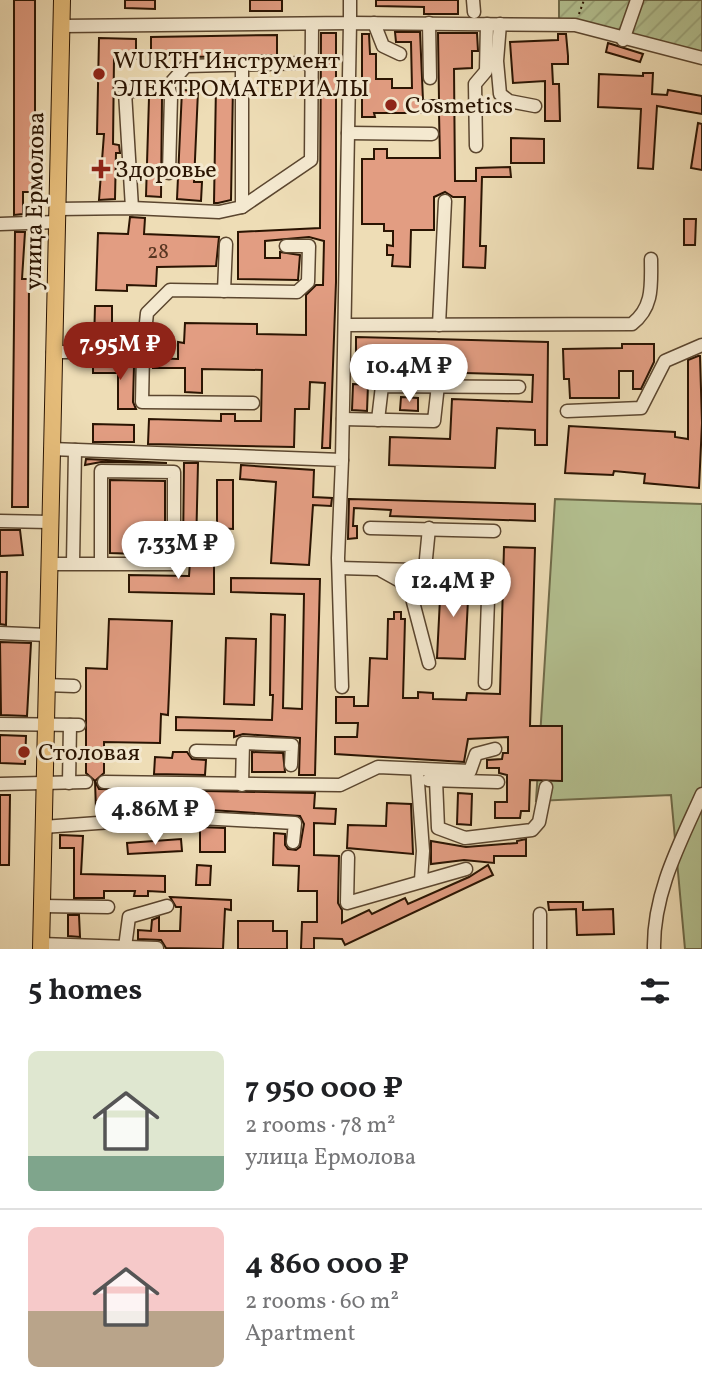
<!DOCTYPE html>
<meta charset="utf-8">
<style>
body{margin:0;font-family:Vollkorn,serif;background:#f2f2f2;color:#202124;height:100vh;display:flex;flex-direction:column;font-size:26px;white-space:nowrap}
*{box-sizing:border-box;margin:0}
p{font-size:23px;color:#757577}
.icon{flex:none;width:38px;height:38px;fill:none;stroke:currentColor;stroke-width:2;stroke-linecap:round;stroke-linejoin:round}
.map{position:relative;height:949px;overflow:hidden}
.details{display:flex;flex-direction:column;background:#fff;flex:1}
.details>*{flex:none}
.price{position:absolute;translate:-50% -60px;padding:0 16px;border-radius:24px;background:#fff;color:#222;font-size:23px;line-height:46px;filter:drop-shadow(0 2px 4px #0008)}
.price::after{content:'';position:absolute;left:50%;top:42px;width:21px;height:16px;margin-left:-10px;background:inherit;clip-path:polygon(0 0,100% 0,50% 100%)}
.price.on{background:#8f2418;color:#fff}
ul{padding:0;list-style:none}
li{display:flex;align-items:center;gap:21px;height:175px;padding:0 28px}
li+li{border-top:2px solid #e0e0e0}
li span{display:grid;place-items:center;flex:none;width:196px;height:140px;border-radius:10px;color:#555}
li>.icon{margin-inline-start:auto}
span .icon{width:84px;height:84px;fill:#fffc;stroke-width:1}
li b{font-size:30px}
h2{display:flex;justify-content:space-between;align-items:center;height:84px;padding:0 28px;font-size:30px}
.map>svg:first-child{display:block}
.grass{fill:#b4c292;stroke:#6f6b4a;stroke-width:2}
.garden{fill:url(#garden-furrows);stroke:#6f6b4a;stroke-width:2}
.building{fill:#e29d82;stroke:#2a1402;stroke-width:2}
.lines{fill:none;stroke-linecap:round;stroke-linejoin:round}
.minor-casing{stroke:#5b462f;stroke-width:15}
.major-casing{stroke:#2a1402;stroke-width:18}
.path{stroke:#2a1402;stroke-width:2;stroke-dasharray:2 3.5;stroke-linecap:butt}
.minor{stroke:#f4e9d0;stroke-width:12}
.major{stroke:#e7be7b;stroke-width:16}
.poi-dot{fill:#8f2418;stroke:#f4e9d0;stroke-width:2.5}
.labels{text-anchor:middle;stroke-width:6;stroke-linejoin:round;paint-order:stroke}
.number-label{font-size:21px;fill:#583622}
.poi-label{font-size:24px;fill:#2a1402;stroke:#f4e9d0;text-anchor:start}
.street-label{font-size:24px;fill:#2a1402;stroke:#f4e9d0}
</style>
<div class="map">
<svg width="702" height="949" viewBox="0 0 702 949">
<defs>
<pattern id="garden-furrows" width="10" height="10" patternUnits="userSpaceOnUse" patternTransform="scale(1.75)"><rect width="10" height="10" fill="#b4c292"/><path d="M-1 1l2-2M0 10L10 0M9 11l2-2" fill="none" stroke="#9ba67c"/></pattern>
</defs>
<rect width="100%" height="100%" fill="#eeddb6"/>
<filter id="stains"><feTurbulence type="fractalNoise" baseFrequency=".00286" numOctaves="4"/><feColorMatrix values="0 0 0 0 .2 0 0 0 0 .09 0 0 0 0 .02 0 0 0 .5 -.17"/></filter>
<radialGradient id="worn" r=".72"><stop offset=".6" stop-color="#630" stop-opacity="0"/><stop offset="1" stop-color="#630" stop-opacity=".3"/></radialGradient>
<polygon class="grass" points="555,499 702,504 702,949 685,949 671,795 536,801"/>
<polygon class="garden" points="559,0 702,0 702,56 559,19"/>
<g class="building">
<polygon points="14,0 35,0 35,192 23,192 23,214 14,215"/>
<polygon points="125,0 155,0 155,9 125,8"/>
<rect x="250" y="0" width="32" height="11"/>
<polygon points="376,0 458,0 458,14 424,14 424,7 376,6"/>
<polygon points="395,32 420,32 423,100 439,100 438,33 477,33 478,51 472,51 472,68 454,69 455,181 476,181 476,168 510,167 511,177 482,177 480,246 486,246 485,268 463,267 465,197 453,197 445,192 434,197 434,230 411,230 410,267 392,266 393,255 387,255 387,245 393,246 393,231 384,231 384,224 362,224 362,159 374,159 374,149 387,149 387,158 440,158 439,113 374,113 375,117 362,117 362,34 369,34 370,54 376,54 376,79 392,79 392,88 412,88 411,42 396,42"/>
<polygon points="321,33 336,33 336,282 330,448 322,448 325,383 310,382 309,409 295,409 294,447 148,444 149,419 221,421 221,414 235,414 235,421 261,421 262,370 202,369 202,393 185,392 185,368 153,368 153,358 178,359 178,342 184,343 185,323 257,324 257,334 306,335 306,295 316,285 323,285 324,241 309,237 265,241 265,258 280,258 280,252 300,255 298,280 238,279 238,232 320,228"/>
<polygon points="558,34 566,34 568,56 568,64 552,64 553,84 559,84 560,121 545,121 545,81 513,83 510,42 558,40"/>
<polygon points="277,35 277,55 151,58 151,37"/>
<polygon points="99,38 136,39 136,59 114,59 113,144 119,145 120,153 116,153 115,199 99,200 104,134 97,134"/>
<polygon points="608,43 643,54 640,62 606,52"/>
<polygon points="643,73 653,73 652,94 667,95 668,90 702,96 702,114 657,106 653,169 638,168 641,109 598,107 599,74 643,76"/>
<polygon points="216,85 233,85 231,200 218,203 214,203"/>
<polygon points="182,90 198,91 194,182 202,182 201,201 177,199"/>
<polygon points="149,98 162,98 161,197 146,196"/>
<polygon points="698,123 702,124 702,170 691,168"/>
<polygon points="511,138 544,139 544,163 511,163"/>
<polygon points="130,217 145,218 144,234 219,237 216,266 157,267 156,286 127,285 127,291 96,290 98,233 128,234"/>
<polygon points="684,219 696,219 695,245 684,245"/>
<polygon points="15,232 25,232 22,279 29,279 28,507 12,507"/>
<polygon points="95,306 112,306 112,343 94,343"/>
<polygon points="356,337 548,342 547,445 535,445 535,430 497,428 495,468 389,465 390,437 450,439 452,399 532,402 533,375 356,370"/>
<polygon points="622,344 654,344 654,362 641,389 633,389 633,371 619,371 619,398 570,398 569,379 564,379 563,349 622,348"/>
<polygon points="698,356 700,356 702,423 699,488 644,483 645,474 614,471 613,475 565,473 569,426 675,432 675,437 688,439 688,360"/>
<polygon points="93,361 107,361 107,366 134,366 133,402 136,409 118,409 118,373 93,373"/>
<polygon points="353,384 368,385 367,411 352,410"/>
<polygon points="401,397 418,398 418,411 400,410"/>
<polygon points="93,424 134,425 134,442 93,442"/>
<polygon points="86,459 167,463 101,462 85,465"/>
<polygon points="184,463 198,463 196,549 183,549"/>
<polygon points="241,465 314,470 313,497 332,498 331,506 313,505 309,565 271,563 276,482 240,479"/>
<polygon points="110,480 165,481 165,555 110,553"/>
<polygon points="217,480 233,480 233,529 217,528"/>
<polygon points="349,499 535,504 535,521 390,516 391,510 354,508 353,526 357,526 357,538 348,539"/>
<polygon points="0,530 20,530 23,555 0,556"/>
<polygon points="504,547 535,548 530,726 562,726 562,781 530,780 529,811 521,811 520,818 495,818 495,802 507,802 507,775 499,773 499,768 487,768 487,760 502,759 503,753 508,753 508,737 468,739 464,762 335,754 335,737 357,737 358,723 336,723 336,697 354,697 354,706 368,706 370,658 387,659 388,619 394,619 394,612 401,612 401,619 405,619 403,698 418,698 418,692 433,693 433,699 466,700 467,693 500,694"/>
<polygon points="190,561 214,562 214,594 129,592 129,575 189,576"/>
<polygon points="0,572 7,572 6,625 0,624"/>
<polygon points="231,578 320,579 315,775 299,775 300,738 243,734 234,737 234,731 176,730 176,717 272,720 273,695 270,695 271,614 285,615 283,708 302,709 304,594 231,592"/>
<polygon points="441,579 469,580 465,659 437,658"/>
<polygon points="109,619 172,621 168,715 161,714 160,743 104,742 104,773 95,781 99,789 315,793 314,808 336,809 335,824 314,823 314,855 339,856 338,903 342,910 342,923 369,910 372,914 405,898 408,904 469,877 488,865 493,875 345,945 342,939 314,938 314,949 301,949 302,922 317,922 317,891 298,891 299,866 273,865 274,833 285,834 285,845 288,849 296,850 300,847 304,824 300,816 180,808 96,810 95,781 86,773 86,668 107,669"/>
<polygon points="226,638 256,639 254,705 224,704"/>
<polygon points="0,642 31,643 27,716 1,715"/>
<polygon points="0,735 26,736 25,764 0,763"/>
<polygon points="173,752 187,752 192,759 206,760 205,775 154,774 155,757 172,758"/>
<polygon points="252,752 283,753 285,772 252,772"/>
<polygon points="458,793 472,794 471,825 457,824"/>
<polygon points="0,795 10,795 9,865 0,865"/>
<polygon points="387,803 411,804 413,854 347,848 348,825 386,826"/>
<polygon points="200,827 225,828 225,852 200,852"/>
<polygon points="60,835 83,836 81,874 165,876 165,892 148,891 148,896 134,896 135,891 104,891 104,898 74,898 74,848 60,848"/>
<polygon points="181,839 182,851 128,854 127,843"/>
<polygon points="526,839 526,856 494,856 494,863 464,860 431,864 431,841 466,847 517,843 517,841"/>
<polygon points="197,865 211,866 210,885 196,885"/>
<polygon points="170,897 231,900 231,910 225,909 223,949 166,948 161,940 138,939 138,930 151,931 152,920 159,917 159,931 180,931 181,907 176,907"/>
<polygon points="548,902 583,902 583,910 613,909 614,934 577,935 576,909 549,910"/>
<polygon points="68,915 79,915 80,937 68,936"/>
<polygon points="238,921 273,921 273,931 287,931 287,949 238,949"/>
</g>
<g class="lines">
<g class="minor-casing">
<g id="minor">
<polyline points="473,0 474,12"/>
<polyline points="374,23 383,46 400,54"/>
<polyline points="429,23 430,78"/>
<polyline points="500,24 497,61 500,94 509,101 535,106"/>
<polyline points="62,26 350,23 350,0"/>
<polyline points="623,40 637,0"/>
<polyline points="168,86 171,96 169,173"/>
<polyline points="348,133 432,134"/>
<polyline points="476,146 475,84 486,71 487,24"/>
<polyline points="242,207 242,65"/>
<polyline points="132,208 125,92 168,86 186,66 311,63"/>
<polyline points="57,209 132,208 219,212 242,207 311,160 312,24"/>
<polyline points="0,224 57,222"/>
<polyline points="224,291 226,244"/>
<path d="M345,325L632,324C654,307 651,284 651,259"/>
<polyline points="439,325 445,201"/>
<polyline points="53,352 143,352 147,313 170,290 297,292 308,282 309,246 286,246"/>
<polyline points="143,352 142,402 253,403"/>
<polyline points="567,411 641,408 665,361 702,345"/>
<polyline points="343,419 434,421 438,385"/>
<polyline points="378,420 382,386 519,387"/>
<polyline points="51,449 342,460 338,558 342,687"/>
<polyline points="342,460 350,23 575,25 702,58"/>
<polyline points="0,521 50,522"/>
<polyline points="370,528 494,531"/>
<polyline points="73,563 75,450"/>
<polyline points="50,564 174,564 174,472 101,471 101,564"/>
<polyline points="339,568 489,572 485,683"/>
<polyline points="425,569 429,528"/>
<polyline points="382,571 400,581 412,598 429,663"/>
<polyline points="0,633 47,635"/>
<polyline points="46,685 74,686"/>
<polyline points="0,724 79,725"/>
<polyline points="196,751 242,752"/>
<polyline points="417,769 423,851 421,880"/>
<polyline points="428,780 498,782"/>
<polyline points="436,780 438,828 465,838 532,830 539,822 546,787"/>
<polyline points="104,782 340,785 378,767 470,771 476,754 495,749"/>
<polyline points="69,783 70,725"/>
<polyline points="0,784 86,782"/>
<polyline points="242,785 243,743 292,745 291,765"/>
<polyline points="43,827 180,817 295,823 293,842"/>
<polyline points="348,857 347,903 466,869"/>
<polyline points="42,906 108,907"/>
<polyline points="540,914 540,949"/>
<polyline points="41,944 157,948"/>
<polyline points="125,947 129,917 167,906"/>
<path d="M654,949C653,893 680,843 702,794"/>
</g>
</g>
<g class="major-casing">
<polyline id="major" points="41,949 62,0"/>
</g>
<polyline class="path" points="579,14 584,0"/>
<use href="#minor" class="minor"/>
<use href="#major" class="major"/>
</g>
<g class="poi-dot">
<circle cx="99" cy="74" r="7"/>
<circle cx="391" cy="105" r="7"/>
<path d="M97.5 158.5h7v7h7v7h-7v7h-7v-7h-7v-7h7z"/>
<circle cx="24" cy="752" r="7"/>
</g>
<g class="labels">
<g class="number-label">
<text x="158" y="258">28</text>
</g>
<g class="poi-label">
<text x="113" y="68">WURTH Инструмент<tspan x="113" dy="28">ЭЛЕКТРОМАТЕРИАЛЫ</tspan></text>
<text x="405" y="113">Cosmetics</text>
<text x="115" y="177">Здоровье</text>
<text x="38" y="760">Столовая</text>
</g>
<g class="street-label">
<text transform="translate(34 201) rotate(-89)" y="8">улица Ермолова</text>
</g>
</g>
<rect width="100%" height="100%" filter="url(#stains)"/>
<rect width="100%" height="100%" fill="url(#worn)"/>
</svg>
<b class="price on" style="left:120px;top:382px">7.95M ₽</b>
<b class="price" style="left:409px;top:404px">10.4M ₽</b>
<b class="price" style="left:178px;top:581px">7.33M ₽</b>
<b class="price" style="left:453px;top:619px">12.4M ₽</b>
<b class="price" style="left:155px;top:847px">4.86M ₽</b>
</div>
<section class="details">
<h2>5 homes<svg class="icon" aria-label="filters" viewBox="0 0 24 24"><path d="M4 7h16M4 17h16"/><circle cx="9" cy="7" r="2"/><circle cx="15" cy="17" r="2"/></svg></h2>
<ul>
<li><span style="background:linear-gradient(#dfe7d0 75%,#7fa58c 0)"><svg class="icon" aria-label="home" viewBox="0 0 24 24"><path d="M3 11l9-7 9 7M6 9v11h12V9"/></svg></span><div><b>7 950 000 ₽</b><p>2 rooms · 78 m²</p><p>улица Ермолова</p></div></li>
<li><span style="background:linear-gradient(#f6c9c9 60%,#b9a48a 0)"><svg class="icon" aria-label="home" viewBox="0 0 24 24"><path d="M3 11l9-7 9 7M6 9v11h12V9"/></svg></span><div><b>4 860 000 ₽</b><p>2 rooms · 60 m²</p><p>Apartment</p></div></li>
</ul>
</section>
